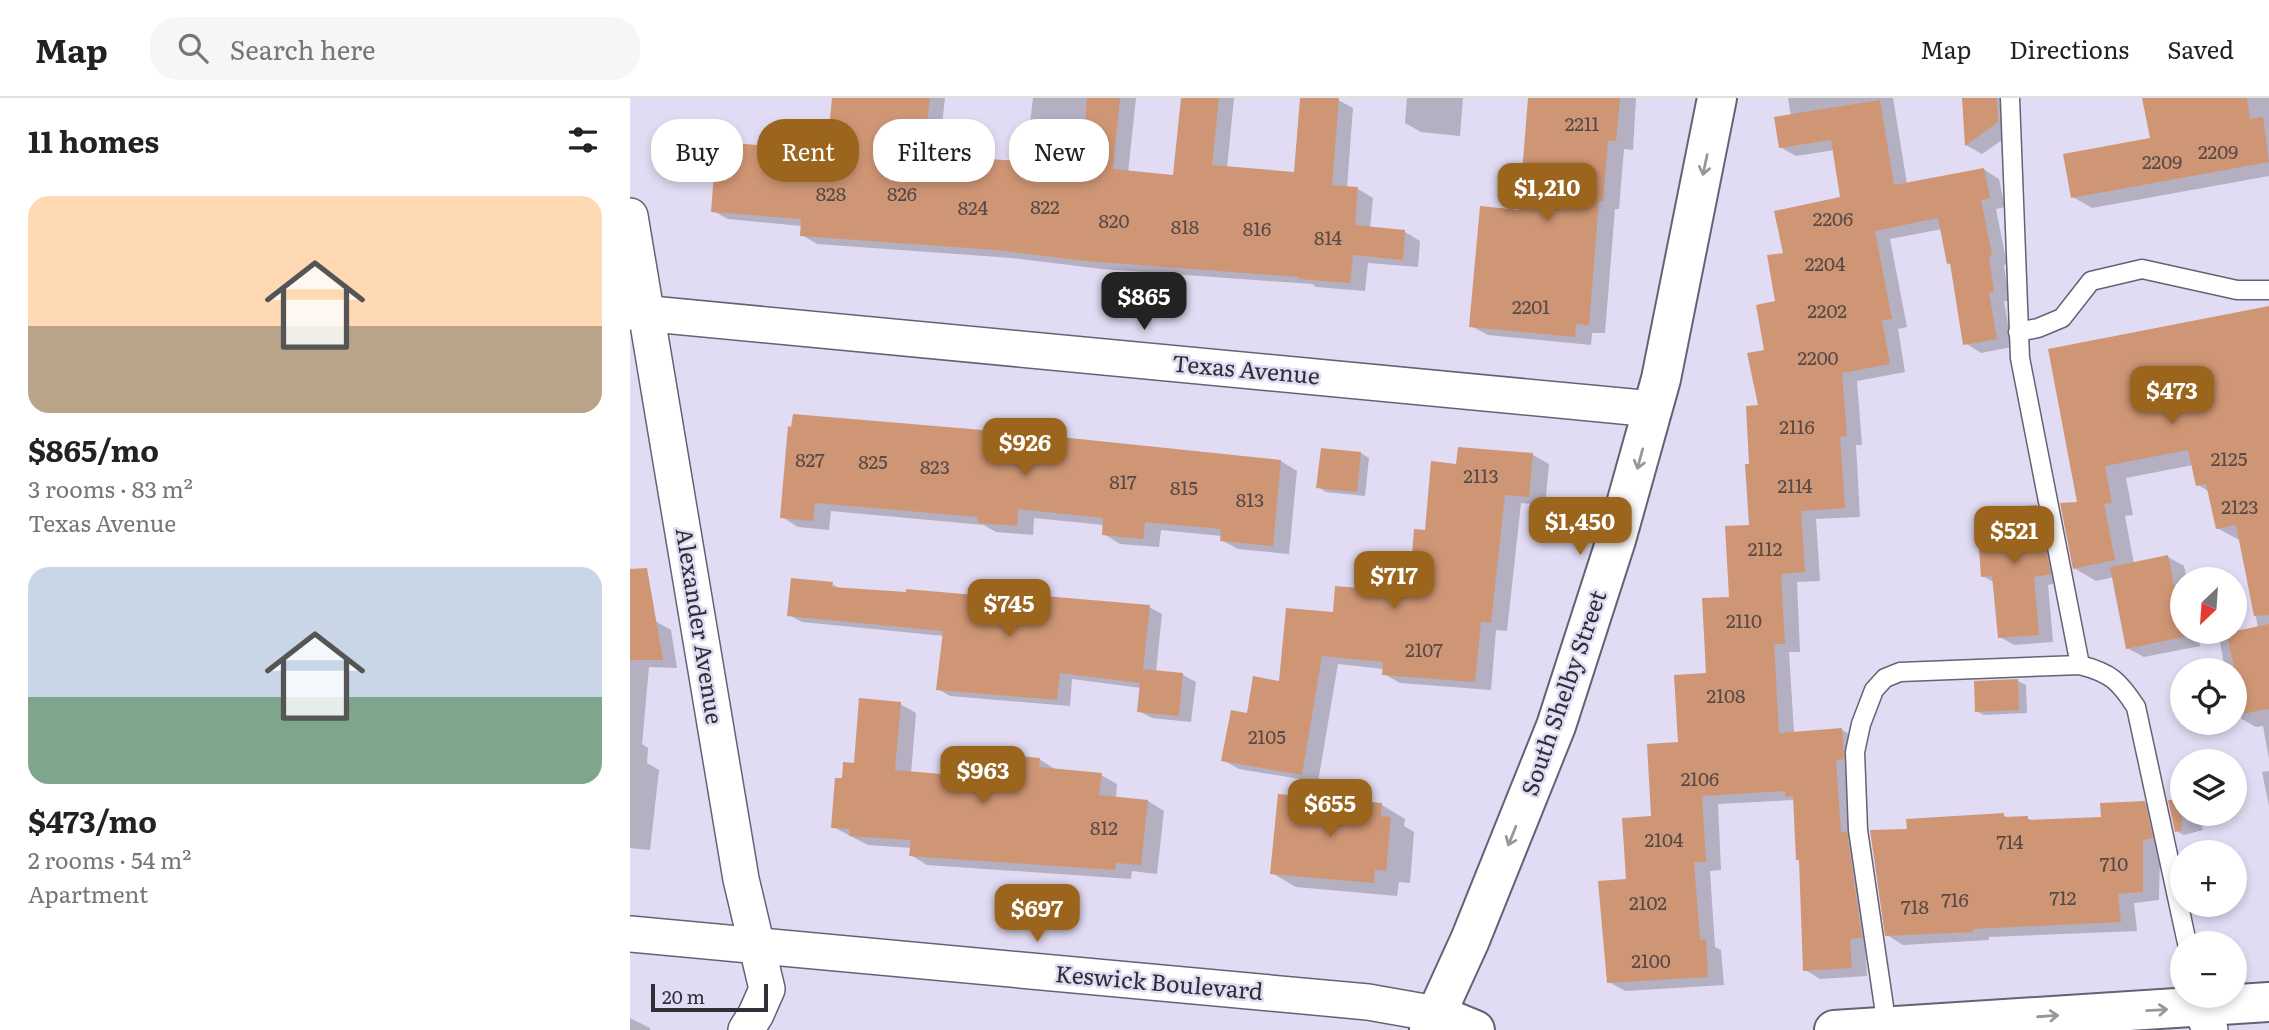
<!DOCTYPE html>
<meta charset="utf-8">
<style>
body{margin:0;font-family:Literata,serif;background:#f6f6f6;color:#222;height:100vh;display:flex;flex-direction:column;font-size:26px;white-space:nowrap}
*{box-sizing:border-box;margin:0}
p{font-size:23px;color:#767676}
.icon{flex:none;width:38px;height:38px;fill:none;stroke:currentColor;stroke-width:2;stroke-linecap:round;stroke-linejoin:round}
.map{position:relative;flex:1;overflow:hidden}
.panel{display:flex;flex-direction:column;background:#fff;width:630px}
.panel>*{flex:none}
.banner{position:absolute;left:21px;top:21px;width:665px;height:63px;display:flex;gap:14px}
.needle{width:46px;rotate:205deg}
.controls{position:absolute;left:1540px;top:469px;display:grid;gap:14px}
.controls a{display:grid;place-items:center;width:77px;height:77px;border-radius:50%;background:#fff;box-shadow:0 4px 10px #0003;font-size:35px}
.scale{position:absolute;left:21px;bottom:18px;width:117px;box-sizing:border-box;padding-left:7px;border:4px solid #302f37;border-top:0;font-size:19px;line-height:24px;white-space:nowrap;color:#302f37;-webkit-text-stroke:5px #e1dcf3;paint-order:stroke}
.price{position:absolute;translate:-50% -60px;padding:0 16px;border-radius:14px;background:#9b651e;color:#fff;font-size:23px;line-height:46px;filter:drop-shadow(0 2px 4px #0008)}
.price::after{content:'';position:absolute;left:50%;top:42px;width:21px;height:16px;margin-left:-10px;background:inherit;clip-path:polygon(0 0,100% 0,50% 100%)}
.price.active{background:#222;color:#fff}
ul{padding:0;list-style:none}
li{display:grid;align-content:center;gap:14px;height:371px;padding:0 28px}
li span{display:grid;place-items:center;height:217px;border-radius:21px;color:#555}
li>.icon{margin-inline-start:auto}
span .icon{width:126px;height:126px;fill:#fffc;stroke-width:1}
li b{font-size:30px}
h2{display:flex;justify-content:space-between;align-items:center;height:84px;padding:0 28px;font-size:30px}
.pill{padding:0 24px;border-radius:28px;background:#fff;box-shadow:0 4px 10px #0003;font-size:24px;line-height:63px}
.pill.active{background:#9b651e;color:#fff}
header{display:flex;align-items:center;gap:42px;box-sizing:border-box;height:98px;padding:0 35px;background:#fff;border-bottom:2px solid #e0e0e0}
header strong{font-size:33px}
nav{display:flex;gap:38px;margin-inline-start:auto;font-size:24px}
.search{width:490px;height:63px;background:#f6f6f6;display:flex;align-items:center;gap:18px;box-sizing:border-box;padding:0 24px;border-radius:28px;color:#767676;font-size:26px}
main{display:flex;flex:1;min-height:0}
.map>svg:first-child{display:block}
.shadow{fill:#0003}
.building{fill:#cf9675}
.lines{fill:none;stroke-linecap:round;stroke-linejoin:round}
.lane-casing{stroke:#666175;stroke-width:21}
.street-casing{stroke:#666175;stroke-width:38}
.secondary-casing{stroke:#666175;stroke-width:42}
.lane{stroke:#fff;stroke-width:18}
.street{stroke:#fff;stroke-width:35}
.secondary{stroke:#fff;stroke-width:38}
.oneway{stroke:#98979b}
.labels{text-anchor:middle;stroke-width:5;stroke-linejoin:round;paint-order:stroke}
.number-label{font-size:19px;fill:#584946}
.street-label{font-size:23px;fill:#302f37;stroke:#e1dcf3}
</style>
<header>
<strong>Map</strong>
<div class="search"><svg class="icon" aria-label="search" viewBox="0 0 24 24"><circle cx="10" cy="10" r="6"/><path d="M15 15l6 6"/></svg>Search here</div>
<nav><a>Map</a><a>Directions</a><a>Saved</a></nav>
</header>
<main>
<section class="panel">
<h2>11 homes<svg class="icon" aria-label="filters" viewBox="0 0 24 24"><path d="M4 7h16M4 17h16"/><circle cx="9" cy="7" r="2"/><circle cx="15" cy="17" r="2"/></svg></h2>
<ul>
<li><span style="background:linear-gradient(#ffd9b3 60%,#b9a48a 0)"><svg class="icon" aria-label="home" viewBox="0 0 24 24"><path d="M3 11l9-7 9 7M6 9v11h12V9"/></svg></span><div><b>$865/mo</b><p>3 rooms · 83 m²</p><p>Texas Avenue</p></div></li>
<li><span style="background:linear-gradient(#c9d6e8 60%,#7fa58c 0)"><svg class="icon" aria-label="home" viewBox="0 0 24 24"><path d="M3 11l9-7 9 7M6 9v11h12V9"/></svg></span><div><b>$473/mo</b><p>2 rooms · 54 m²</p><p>Apartment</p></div></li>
</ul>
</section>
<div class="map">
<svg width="1639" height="932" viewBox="0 0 1639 932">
<rect width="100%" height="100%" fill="#e1dcf3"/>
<g class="shadow">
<polygon points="204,0 315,0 309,54 319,60 395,65 403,0 506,0 498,75 545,79 553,0 604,0 597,70 665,75 672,0 708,2 723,10 717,90 728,91 743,100 740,130 775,134 790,143 788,169 738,165 735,193 686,189 682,186 472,171 382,160 187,146 172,137 172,128 98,121 83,113 102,66 195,54 200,43"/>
<polygon points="777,0 833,0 830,38 791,34 775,25"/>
<polygon points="900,0 1006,0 1003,52 994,51 989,111 985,111 975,235 962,235 961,247 858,237 841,228 890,114"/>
<polygon points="1158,0 1263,0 1277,86 1353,71 1369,81 1375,109 1366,111 1377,166 1374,167 1379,203 1374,203 1382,249 1351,255 1335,245 1322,167 1318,165 1312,131 1260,141 1277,229 1268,231 1275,274 1227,283 1232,347 1226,347 1230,419 1186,421 1190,483 1167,484 1170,554 1159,554 1164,635 1212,632 1228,641 1248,848 1235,849 1237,878 1190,881 1174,871 1170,762 1164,702 1088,706 1091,772 1080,773 1085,849 1091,852 1094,887 995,893 979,884 997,783 1078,577 1120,429 1121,367 1136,253 1147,205 1155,156 1212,101 1205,52 1166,58 1150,49 1161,18"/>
<polygon points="1334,0 1383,0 1384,34 1352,56 1336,47"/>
<polygon points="1514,0 1639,0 1639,78 1462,110 1443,99 1522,41"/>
<polygon points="1639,210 1639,661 1633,628 1626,629 1605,617 1605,572 1595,572 1589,538 1628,530 1611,443 1587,430 1580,394 1568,387 1563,367 1496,380 1503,417 1495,418 1504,466 1538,459 1554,468 1557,481 1552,481 1552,534 1567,534 1570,548 1514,559 1497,550 1484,479 1466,483 1444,470 1449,405 1420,252"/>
<polygon points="160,330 651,363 667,373 659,456 608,451 591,442 592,438 531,432 529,449 490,446 474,436 474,427 404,420 403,437 366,434 354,427 201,413 199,432 168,429 152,419"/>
<polygon points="830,351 903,357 919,366 915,407 891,405 877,533 866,532 861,592 770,585 754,576 754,571 708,566 688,684 609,671 593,662 618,618 651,585 705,516 781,496 797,434 828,368"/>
<polygon points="731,355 739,360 735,398 696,394 688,389"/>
<polygon points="1407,409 1421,417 1434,483 1418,487 1423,544 1384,547 1370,539 1365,485 1353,478"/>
<polygon points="202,486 212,492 519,509 532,516 526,574 553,577 566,584 561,624 522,620 509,613 511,590 442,581 440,608 320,598 308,591 314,538 172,524 159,517"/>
<polygon points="0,521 25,523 41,532 47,570 19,569 12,646 18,650 17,665 29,672 20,752 0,750"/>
<polygon points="1388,583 1396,587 1397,615 1354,617 1346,613"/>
<polygon points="270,606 286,615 281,676 358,682 409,661 425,671 471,677 487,686 486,700 518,703 534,713 527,776 502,773 501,781 297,767 281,757 282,750 238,747 203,729 214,682"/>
<polygon points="1639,673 1639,708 1632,674"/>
<polygon points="1552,703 1552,716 1569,716 1573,732 1554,737 1546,733 1540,704"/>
<polygon points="1514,705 1531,715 1529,802 1504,805 1507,833 1359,839 1359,842 1273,847 1257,837 1279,732 1373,717 1380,721 1397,720 1403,723 1473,721"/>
<polygon points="752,707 775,721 774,728 784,734 780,785 769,784 767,798 666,789 642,775"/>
<polygon points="0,920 20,930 20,932 0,932"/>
</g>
<g class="building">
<polygon points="202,0 300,0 294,48 305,49 304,58 394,63 396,42 453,49 457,0 490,0 483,71 543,77 551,0 589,0 582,67 664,74 670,0 709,0 702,87 728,89 725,127 775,132 773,162 723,157 720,185 669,181 669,179 455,163 366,152 170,138 171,121 81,114 85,63 100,64 102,45 193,52 194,41 198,41"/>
<polygon points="898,0 990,0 986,43 978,43 973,103 969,103 959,227 946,226 945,239 839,229 850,108 889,112"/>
<polygon points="1332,0 1367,0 1368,24 1335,48"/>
<polygon points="1512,0 1617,0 1620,21 1633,19 1639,64 1441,100 1433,56 1520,40"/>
<polygon points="1250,2 1264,87 1354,70 1360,100 1351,102 1362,157 1359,158 1364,194 1359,195 1367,241 1333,247 1320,165 1317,166 1308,120 1245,133 1262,221 1252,222 1260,266 1212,275 1217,338 1210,339 1215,410 1171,413 1175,474 1151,476 1155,546 1144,546 1149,635 1212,630 1214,661 1206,662 1211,734 1217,734 1232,840 1220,841 1222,870 1173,873 1169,762 1166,762 1163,698 1156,699 1155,693 1072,698 1076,764 1064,764 1070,842 1076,841 1078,879 977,885 968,783 996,781 992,720 1021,718 1017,646 1048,644 1044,577 1076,575 1072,500 1099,499 1095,428 1119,427 1115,366 1119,366 1116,308 1128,307 1117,255 1134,252 1126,207 1145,203 1137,157 1153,155 1144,113 1210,99 1201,42 1149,50 1144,19"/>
<polygon points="1639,208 1639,517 1624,518 1606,427 1586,431 1576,386 1566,388 1558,352 1475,368 1482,405 1474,406 1485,462 1443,471 1430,405 1447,404 1418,251"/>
<polygon points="163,316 411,337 651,362 643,448 590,443 591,431 515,424 513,441 472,437 473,420 388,411 387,428 348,425 348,419 185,405 183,423 150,420 158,328 161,329"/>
<polygon points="828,349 903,355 899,399 875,397 861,525 851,524 845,584 752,577 753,564 692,558 672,677 591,663 601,612 617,615 623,578 649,583 656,510 703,514 705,488 779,494 784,431 795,432 801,363 826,366"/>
<polygon points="691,350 731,354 727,394 686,390"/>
<polygon points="1407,407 1421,476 1404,479 1409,537 1368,540 1362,478 1351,479 1347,422 1361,420 1359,410"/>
<polygon points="1538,457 1554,539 1496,551 1480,469"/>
<polygon points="17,470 33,562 0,562 0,471"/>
<polygon points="161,480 203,484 202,489 276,494 276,491 391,501 391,496 520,507 513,571 553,575 549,618 507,614 510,585 430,575 427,602 306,592 313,533 157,518"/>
<polygon points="1639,526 1639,611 1605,617 1605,572 1596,535"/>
<polygon points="1388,581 1389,612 1345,614 1344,583"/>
<polygon points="229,600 271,604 265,672 357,680 359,655 410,660 409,669 472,675 469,697 518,702 511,767 486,765 485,772 279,758 281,742 219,738 220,731 201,730 205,680 212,680 213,664 224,665"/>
<polygon points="648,696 752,705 751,718 761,719 756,773 745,772 744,785 640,776"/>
<polygon points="1538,702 1552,702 1552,732 1545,734"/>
<polygon points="1515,703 1523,740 1513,742 1513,794 1488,796 1491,824 1343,831 1343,834 1255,838 1240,732 1277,731 1276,721 1374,715 1374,719 1398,718 1398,722 1471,719 1470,705"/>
</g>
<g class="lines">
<g class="lane-casing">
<g id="lane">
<polyline points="1380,0 1390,260 1450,567"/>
<polyline points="1388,234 1408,230 1432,220 1461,183 1512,171 1607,192 1639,192"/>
<path d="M1257,929L1228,732L1225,654L1231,626L1244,592L1255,580L1270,574L1450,567C1481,575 1489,583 1506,609L1557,845"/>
</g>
</g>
<g class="street-casing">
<g id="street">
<polyline points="0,118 111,781 137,891 126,916 116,932"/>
<polyline points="0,214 1023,311"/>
<polyline points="0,836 738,904 806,916"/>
<polyline points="1571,909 1580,932"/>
</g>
</g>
<g class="secondary-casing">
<g id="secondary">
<polyline points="806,916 845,932"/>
<polyline points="799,932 840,842 926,628 986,442 1031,281 1087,0"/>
<polyline points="1204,932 1639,904"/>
</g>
</g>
<use href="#lane" class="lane"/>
<use href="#street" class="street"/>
<use href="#secondary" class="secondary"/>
</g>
<defs><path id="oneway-shaft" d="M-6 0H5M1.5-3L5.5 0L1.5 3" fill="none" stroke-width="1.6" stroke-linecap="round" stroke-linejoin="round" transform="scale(1.75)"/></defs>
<g class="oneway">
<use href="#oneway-shaft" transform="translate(1075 67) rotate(102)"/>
<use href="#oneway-shaft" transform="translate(1010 361) rotate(105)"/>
<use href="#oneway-shaft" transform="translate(882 738) rotate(112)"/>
<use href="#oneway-shaft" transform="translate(1527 912) rotate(-3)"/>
<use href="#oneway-shaft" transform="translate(1418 918) rotate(-4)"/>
</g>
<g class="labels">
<g class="number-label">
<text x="952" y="33">2211</text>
<text x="1588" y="61">2209</text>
<text x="1532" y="71">2209</text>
<text x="201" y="103">828</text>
<text x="272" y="103">826</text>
<text x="415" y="116">822</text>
<text x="343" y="117">824</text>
<text x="1203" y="128">2206</text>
<text x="484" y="130">820</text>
<text x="555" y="136">818</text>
<text x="627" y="138">816</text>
<text x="698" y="147">814</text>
<text x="1195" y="173">2204</text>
<text x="901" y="216">2201</text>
<text x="1197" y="220">2202</text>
<text x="1188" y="267">2200</text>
<text x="1167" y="336">2116</text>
<text x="1599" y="368">2125</text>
<text x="180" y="369">827</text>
<text x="243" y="371">825</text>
<text x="305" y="376">823</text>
<text x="851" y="385">2113</text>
<text x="493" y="391">817</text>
<text x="1165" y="395">2114</text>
<text x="554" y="397">815</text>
<text x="620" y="409">813</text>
<text x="1610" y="416">2123</text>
<text x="1135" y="458">2112</text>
<text x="1114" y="530">2110</text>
<text x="794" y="559">2107</text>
<text x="1096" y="605">2108</text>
<text x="637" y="646">2105</text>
<text x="1070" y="688">2106</text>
<text x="474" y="737">812</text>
<text x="1034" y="749">2104</text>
<text x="1380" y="751">714</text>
<text x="1484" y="773">710</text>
<text x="1433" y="807">712</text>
<text x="1325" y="809">716</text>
<text x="1018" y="812">2102</text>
<text x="1285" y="816">718</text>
<text x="1021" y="870">2100</text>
</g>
<g class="street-label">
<text transform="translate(616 272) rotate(5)" y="8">Texas Avenue</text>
<text transform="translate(69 528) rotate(81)" y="8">Alexander Avenue</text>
<text transform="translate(934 595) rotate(-71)" y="8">South Shelby Street</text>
<text transform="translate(529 885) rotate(5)" y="8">Keswick Boulevard</text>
</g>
</g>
</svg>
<div class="controls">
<a><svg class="needle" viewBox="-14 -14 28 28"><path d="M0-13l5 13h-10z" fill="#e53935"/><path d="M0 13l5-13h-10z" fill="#767676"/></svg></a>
<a><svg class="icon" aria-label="locate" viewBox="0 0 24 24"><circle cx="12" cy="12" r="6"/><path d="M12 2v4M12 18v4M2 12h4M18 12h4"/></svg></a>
<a><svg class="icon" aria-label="layers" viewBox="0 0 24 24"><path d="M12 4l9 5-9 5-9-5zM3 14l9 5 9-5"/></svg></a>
<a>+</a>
<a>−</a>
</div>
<div class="scale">20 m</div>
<b class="price" style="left:917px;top:125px">$1,210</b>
<b class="price active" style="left:514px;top:234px">$865</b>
<b class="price" style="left:1542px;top:328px">$473</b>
<b class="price" style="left:395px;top:380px">$926</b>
<b class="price" style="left:950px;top:459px">$1,450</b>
<b class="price" style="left:1384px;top:468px">$521</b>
<b class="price" style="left:764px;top:513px">$717</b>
<b class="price" style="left:379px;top:541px">$745</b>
<b class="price" style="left:353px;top:708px">$963</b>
<b class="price" style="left:700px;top:741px">$655</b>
<b class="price" style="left:407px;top:846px">$697</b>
<div class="banner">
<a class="pill">Buy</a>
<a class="pill active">Rent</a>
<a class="pill">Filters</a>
<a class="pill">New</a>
</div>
</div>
</main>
